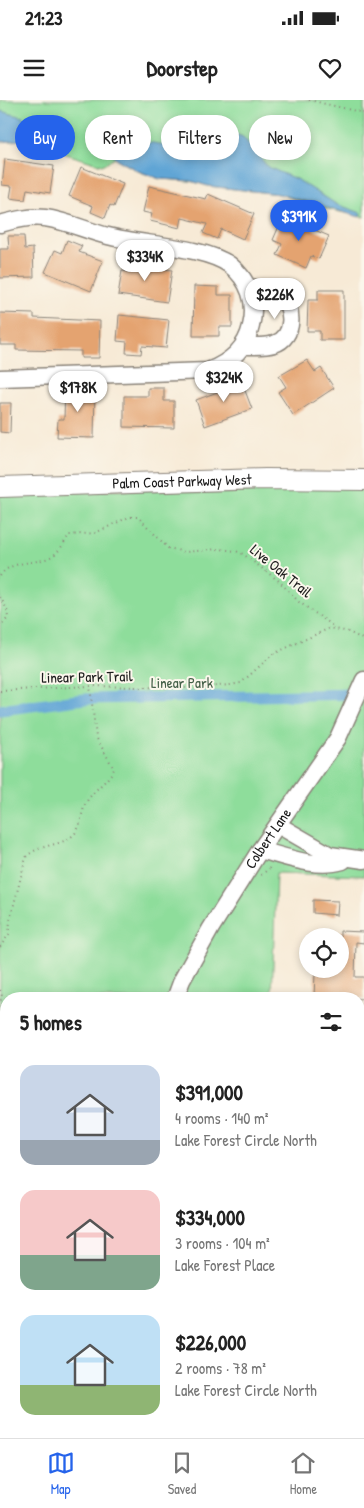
<!DOCTYPE html>
<meta charset="utf-8">
<style>
body{margin:0;font-family:"Patrick Hand",sans-serif;background:#f2f2f2;color:#222;height:100vh;display:flex;flex-direction:column;font-size:19px;white-space:nowrap}
*{box-sizing:border-box;margin:0}
p{font-size:16px;color:#767676}
.icon{flex:none;width:28px;height:28px;fill:none;stroke:currentColor;stroke-width:2;stroke-linecap:round;stroke-linejoin:round}
.map{position:relative;flex:1;overflow:hidden}
.sheet{position:absolute;left:0px;top:892px;width:365px;height:446px;display:flex;flex-direction:column;background:#fff;border-radius:20px 20px 0 0;box-shadow:0 2px 8px #0003}
.sheet>*{flex:none}
.hud{position:absolute;left:15px;top:15px;width:335px;height:45px;display:flex;gap:10px}
.tools{position:absolute;left:299px;top:828px;display:grid;gap:10px}
.tools a{display:grid;place-items:center;width:50px;height:50px;border-radius:50%;background:#fff;box-shadow:0 2px 8px #0003;font-size:25px}
.price{position:absolute;translate:-50% -42px;padding:0 11px;border-radius:18px;background:#fff;color:#222;font-size:16px;line-height:32px;filter:drop-shadow(0 1px 2px #0008)}
.price::after{content:'';position:absolute;left:50%;top:30px;width:15px;height:11px;margin-left:-8px;background:inherit;clip-path:polygon(0 0,100% 0,50% 100%)}
.price.selected{background:#2563eb;color:#fff}
ul{padding:0;list-style:none}
li{display:flex;align-items:center;gap:15px;height:125px;padding:0 20px}
li span{display:grid;place-items:center;flex:none;width:140px;height:100px;border-radius:15px;color:#555}
li>.icon{margin-inline-start:auto}
span .icon{width:60px;height:60px;fill:#fffc;stroke-width:1}
li b{font-size:21px}
h2{display:flex;justify-content:space-between;align-items:center;height:60px;padding:0 20px;font-size:21px}
.pill{padding:0 18px;border-radius:22px;background:#fff;box-shadow:0 2px 8px #0003;font-size:18px;line-height:45px}
.pill.selected{background:#2563eb;color:#fff}
.status{display:flex;justify-content:space-between;align-items:center;height:35px;padding:0 25px;background:#fff;direction:ltr}
.status svg{height:14px;fill:currentColor}
header{display:flex;justify-content:space-between;align-items:center;height:65px;padding:0 20px;background:#fff;font-size:22px;font-weight:700}
.tabs{display:flex;justify-content:space-around;align-items:center;height:70px;border-top:1px solid #e0e0e0;background:#fff;font-size:14px;color:#767676}
.tabs a{display:grid;justify-items:center;gap:2px}
.tabs .selected{color:#2563eb}
.map>svg:first-child{display:block}
.green{fill:#8edd9b;stroke:#557c5c}
.forest{fill:#72bc83;stroke:#476c50}
.water{fill:#60a5d5;stroke:#3e6078}
.lines{fill:none;stroke-linecap:round;stroke-linejoin:round}
.canal{stroke:#60a5d5;stroke-width:11}
.building{fill:#e4a36f}
.minor-casing{stroke:#8a8379;stroke-width:19}
.major-casing{stroke:#8a8379;stroke-width:22}
.path{stroke:#8a8379;stroke-width:2;stroke-dasharray:1 4;stroke-linecap:butt}
.minor{stroke:#fff;stroke-width:16}
.major{stroke:#fff;stroke-width:20}
.labels{text-anchor:middle;stroke-width:4;stroke-linejoin:round;paint-order:stroke}
.street-label{font-size:15px;fill:#1c1c1c;stroke:#fbf7ec}
.park-label{font-size:15px;fill:#446048;stroke:#fbf7ec}
</style>
<div class="status"><b>21:23</b><svg viewBox="0 0 49 12"><path d="M0 12V9h3v3zM5 12V6h3v6zM10 12V3h3v9zM15 12V0h3v12zM26 1h20v11H26zM47 4h2v5h-2z"/></svg></div>
<header><svg class="icon" aria-label="menu" viewBox="0 0 24 24"><path d="M4 6h16M4 12h16M4 18h16"/></svg>Doorstep<svg class="icon" aria-label="heart" viewBox="0 0 24 24"><path d="M12 20l-8-8c-3-5 5-10 8-4 3-6 11-1 8 4z"/></svg></header>
<div class="map">
<svg width="364" height="1338" viewBox="0 0 364 1338">
<rect width="100%" height="100%" fill="#fbf7ec"/>
<filter id="ink" filterUnits="userSpaceOnUse"><feTurbulence type="fractalNoise" baseFrequency=".02" numOctaves="2"/><feDisplacementMap in="SourceGraphic" scale="10" xChannelSelector="R" yChannelSelector="G"/><feConvolveMatrix kernelMatrix="1 2 1 2 8 2 1 2 1" color-interpolation-filters="sRGB"/></filter>
<filter id="wash" filterUnits="userSpaceOnUse"><feTurbulence type="fractalNoise" baseFrequency=".0096" numOctaves="4" result="noise"/><feDisplacementMap in="SourceGraphic" scale="20" xChannelSelector="R" yChannelSelector="G"/><feGaussianBlur stdDeviation="1.12" result="paint"/><feColorMatrix in="noise" values="0 0 0 0 0 0 0 0 0 0 0 0 0 0 0 0 0 1.4 0 .05"/><feComposite in="paint" operator="in"/></filter>
<g filter="url(#wash)">
<rect width="100%" height="100%" fill="#f7ead6"/>
<g class="green">
<polygon points="0,0 364,0 364,117 317,107 279,94 208,86 191,81 160,79 138,71 115,58 102,65 21,40 0,42"/>
<polygon points="364,385 364,776 276,773 272,899 6,899 6,1071 0,1069 0,393"/>
</g>
<polygon class="forest" points="0,1084 6,1086 6,1332 57,1333 55,1338 0,1338"/>
<g class="water">
<polygon points="0,11 23,17 26,30 21,40 0,42"/>
<polygon points="227,31 243,37 268,67 298,80 336,104 361,113 360,117 279,94 208,86 191,81 160,79 138,71 115,58 104,46 111,40 128,39 166,45 188,37"/>
<polygon points="359,1043 364,1043 364,1092 359,1093"/>
</g>
<g class="lines">
<polyline class="canal" points="0,610 85,599 362,594"/>
</g>
<g id="blocks">
<g class="building">
<polygon points="5,59 54,66 50,93 27,89 25,100 10,98 12,86 2,85"/>
<polygon points="81,67 123,84 114,107 110,105 105,118 91,112 93,106 69,96"/>
<polygon points="149,86 206,99 208,94 254,114 243,139 221,129 217,139 203,133 207,124 182,118 180,128 150,121 152,114 143,112"/>
<polygon points="283,117 329,136 319,159 311,156 306,168 277,155 282,144 273,140"/>
<polygon points="8,136 24,136 25,149 33,148 34,177 0,178 0,149 9,149"/>
<polygon points="67,140 82,146 79,152 103,161 91,191 45,172 55,150 62,153"/>
<polygon points="132,158 148,160 147,167 172,170 167,202 118,195 122,171 130,172"/>
<polygon points="194,186 218,187 218,195 232,195 232,227 219,227 219,236 193,236"/>
<polygon points="318,190 344,190 344,240 320,240 320,231 307,231 308,200 318,200"/>
<polygon points="0,213 34,214 34,218 100,221 99,258 81,258 81,251 16,250 16,245 0,245"/>
<polygon points="119,215 169,220 166,248 142,246 141,254 126,253 127,242 117,241"/>
<polygon points="307,260 315,272 321,268 334,288 293,315 278,292 286,287 279,276"/>
<polygon points="232,278 236,291 244,288 252,309 205,326 196,300 220,291 217,283"/>
<polygon points="83,285 83,287 95,288 94,338 57,337 58,319 64,319 65,286"/>
<polygon points="148,288 164,288 164,301 174,301 174,328 124,327 124,296 148,296"/>
<polygon points="0,303 11,303 10,333 0,332"/>
<polygon points="313,800 338,801 337,815 313,813"/>
<polygon points="340,831 364,832 364,843 356,842 355,877 364,877 364,899 314,898 315,873 321,873 321,869 340,869"/>
</g>
</g>
</g>
<g filter="url(#ink)">
<use href="#blocks" fill-opacity="0" stroke="#8a8379" stroke-width="1"/>
<g class="lines">
<g class="minor-casing">
<g id="minor">
<path d="M0,124C15,120 30,116 45,118C67,121 87,131 108,136C141,145 204,146 230,165C249,180 257,203 251,226C246,249 229,263 208,271L0,278"/>
<path d="M243,246C253,246 265,247 274,244C295,238 295,206 279,195C271,189 258,189 249,187"/>
<polyline points="278,725 330,755 364,760"/>
<path d="M260,750C287,757 316,769 343,761"/>
<path id="s1" d="M175,899L182,880L211,828L260,750L338,638L364,580"/>
<polyline points="64,1338 66,1332"/>
</g>
</g>
<g class="major-casing">
<g id="major">
<path id="s2" d="M0,387L266,379L364,380"/>
<polyline points="0,1075 6,1077"/>
<polyline points="359,1123 364,1123"/>
</g>
</g>
<g class="path">
<polyline points="309,0 364,13"/>
<path d="M0,476C13,457 38,467 55,454C61,449 65,441 69,435L95,433L129,417H138L168,448L185,452L219,449L236,451L243,454L279,481L299,502L335,527"/>
<polyline points="0,497 7,509 8,518 0,527"/>
<polyline points="0,591 90,586 192,588 230,585 241,583 273,554 330,528 349,532 364,540"/>
<polyline points="261,775 271,767"/>
<path d="M0,847L9,834L10,820L26,757C39,744 57,747 71,737C82,729 80,716 85,705C91,691 107,683 114,669L96,637L90,586"/>
<polyline points="0,890 2,896 0,902"/>
<polyline points="0,913 1,914"/>
<polyline points="0,938 6,942"/>
<polyline points="217,1332 220,1338"/>
<polyline points="40,1338 41,1332"/>
<polyline points="257,1338 262,1332"/>
</g>
<use href="#minor" class="minor"/>
<use href="#major" class="major"/>
</g>
</g>
<g class="labels">
<g class="street-label">
<text dy="5" stroke="none"><textPath href="#s2" startOffset="182">Palm Coast Parkway West</textPath></text>
<text transform="translate(281 471) rotate(39)" y="5">Live Oak Trail</text>
<text transform="translate(87 577) rotate(-1)" y="5">Linear Park Trail</text>
<text dy="5" stroke="none"><textPath href="#s1" startOffset="186">Colbert Lane</textPath></text>
</g>
<g class="park-label">
<text x="182" y="588">Linear Park</text>
</g>
</g>
</svg>
<div class="tools">
<a><svg class="icon" aria-label="locate" viewBox="0 0 24 24"><circle cx="12" cy="12" r="6"/><path d="M12 2v4M12 18v4M2 12h4M18 12h4"/></svg></a>
</div>
<b class="price selected" style="left:299px;top:142px">$391K</b>
<b class="price" style="left:145px;top:182px">$334K</b>
<b class="price" style="left:275px;top:220px">$226K</b>
<b class="price" style="left:224px;top:303px">$324K</b>
<b class="price" style="left:78px;top:313px">$178K</b>
<div class="hud">
<a class="pill selected">Buy</a>
<a class="pill">Rent</a>
<a class="pill">Filters</a>
<a class="pill">New</a>
</div>
<section class="sheet">
<h2>5 homes<svg class="icon" aria-label="filters" viewBox="0 0 24 24"><path d="M4 7h16M4 17h16"/><circle cx="9" cy="7" r="2"/><circle cx="15" cy="17" r="2"/></svg></h2>
<ul>
<li><span style="background:linear-gradient(#c9d6e8 75%,#9aa5b1 0)"><svg class="icon" aria-label="home" viewBox="0 0 24 24"><path d="M3 11l9-7 9 7M6 9v11h12V9"/></svg></span><div><b>$391,000</b><p>4 rooms · 140 m²</p><p>Lake Forest Circle North</p></div></li>
<li><span style="background:linear-gradient(#f6c9c9 65%,#7fa58c 0)"><svg class="icon" aria-label="home" viewBox="0 0 24 24"><path d="M3 11l9-7 9 7M6 9v11h12V9"/></svg></span><div><b>$334,000</b><p>3 rooms · 104 m²</p><p>Lake Forest Place</p></div></li>
<li><span style="background:linear-gradient(#bfe0f5 70%,#8fb573 0)"><svg class="icon" aria-label="home" viewBox="0 0 24 24"><path d="M3 11l9-7 9 7M6 9v11h12V9"/></svg></span><div><b>$226,000</b><p>2 rooms · 78 m²</p><p>Lake Forest Circle North</p></div></li>
</ul>
</section>
</div>
<nav class="tabs">
<a class="selected"><svg class="icon" aria-label="map" viewBox="0 0 24 24"><path d="M3 6l6-2 6 2 6-2v14l-6 2-6-2-6 2zM9 4v14M15 6v14"/></svg>Map</a>
<a><svg class="icon" aria-label="saved" viewBox="0 0 24 24"><path d="M7 4h10v16l-5-4-5 4z"/></svg>Saved</a>
<a><svg class="icon" aria-label="home" viewBox="0 0 24 24"><path d="M3 11l9-7 9 7M6 9v11h12V9"/></svg>Home</a>
</nav>
